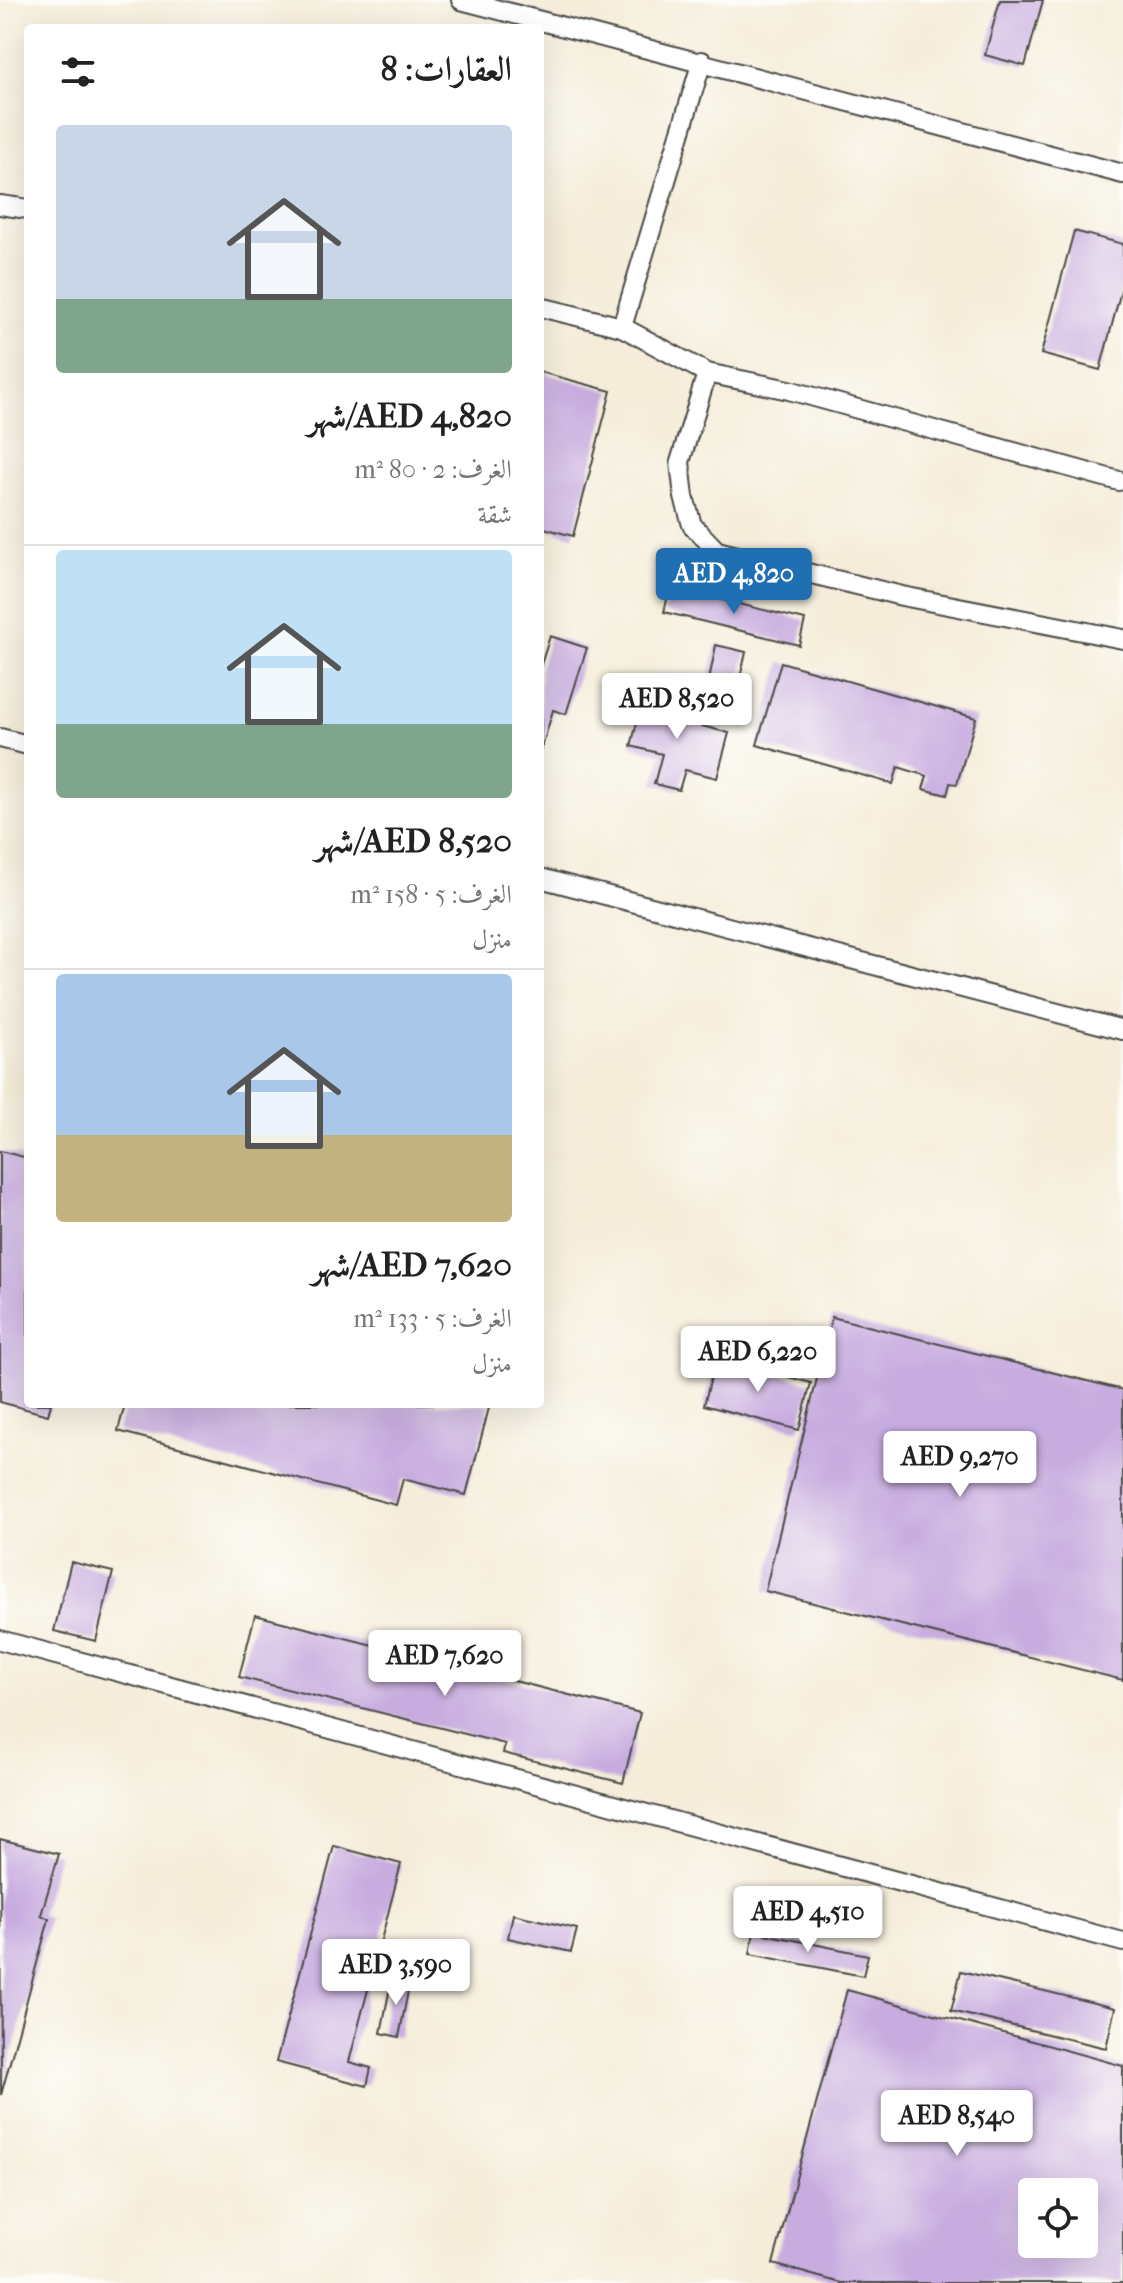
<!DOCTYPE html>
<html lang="ar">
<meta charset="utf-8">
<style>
body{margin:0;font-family:"IM FELL French Canon",Amiri,serif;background:#f2f2f2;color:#222;direction:rtl;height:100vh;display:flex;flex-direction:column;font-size:30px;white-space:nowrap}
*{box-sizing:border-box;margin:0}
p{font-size:26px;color:#767676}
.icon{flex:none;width:44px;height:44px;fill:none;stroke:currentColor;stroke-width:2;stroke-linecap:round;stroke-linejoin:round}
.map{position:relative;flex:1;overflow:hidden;direction:ltr}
.sheet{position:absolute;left:24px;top:24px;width:520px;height:1384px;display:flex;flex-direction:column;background:#fff;border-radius:8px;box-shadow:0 8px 32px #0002;direction:rtl}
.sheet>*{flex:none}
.buttons{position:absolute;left:1018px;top:2178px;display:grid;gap:16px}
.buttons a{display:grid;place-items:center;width:80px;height:80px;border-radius:8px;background:#fff;box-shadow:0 8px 32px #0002;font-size:40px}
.price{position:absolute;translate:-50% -68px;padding:0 18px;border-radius:8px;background:#fff;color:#222;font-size:26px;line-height:52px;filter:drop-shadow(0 2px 4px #0008)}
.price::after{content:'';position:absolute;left:50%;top:48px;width:24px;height:18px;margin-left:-12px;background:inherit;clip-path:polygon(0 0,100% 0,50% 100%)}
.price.selected{background:#1f6fb2;color:#fff}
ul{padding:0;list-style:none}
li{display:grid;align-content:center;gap:16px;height:424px;padding:0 32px}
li+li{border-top:2px solid #e0e0e0}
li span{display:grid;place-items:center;height:248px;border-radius:8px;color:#555}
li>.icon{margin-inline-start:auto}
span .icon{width:144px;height:144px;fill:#fffc;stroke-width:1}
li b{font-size:34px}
h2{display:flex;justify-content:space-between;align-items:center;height:96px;padding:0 32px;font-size:34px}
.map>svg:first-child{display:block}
.building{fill:#c8ace0;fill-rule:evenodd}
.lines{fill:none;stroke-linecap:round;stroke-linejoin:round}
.service-casing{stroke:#494845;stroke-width:22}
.service{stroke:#fff;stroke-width:18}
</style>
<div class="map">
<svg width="1123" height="2283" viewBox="0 0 1123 2283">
<rect width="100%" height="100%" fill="#fdfcf7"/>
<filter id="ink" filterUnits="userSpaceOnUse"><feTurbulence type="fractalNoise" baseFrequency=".0125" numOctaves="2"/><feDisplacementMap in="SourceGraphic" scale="16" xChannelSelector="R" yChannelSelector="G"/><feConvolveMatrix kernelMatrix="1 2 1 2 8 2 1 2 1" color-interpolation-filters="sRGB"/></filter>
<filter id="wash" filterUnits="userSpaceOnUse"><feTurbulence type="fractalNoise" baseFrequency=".006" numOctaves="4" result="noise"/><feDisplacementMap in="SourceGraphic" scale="32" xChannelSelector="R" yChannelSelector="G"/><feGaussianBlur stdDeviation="1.8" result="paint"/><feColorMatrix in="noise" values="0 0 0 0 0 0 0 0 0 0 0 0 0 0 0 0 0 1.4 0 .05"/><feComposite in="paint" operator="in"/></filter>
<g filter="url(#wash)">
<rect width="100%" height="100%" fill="#f5edda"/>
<g id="blocks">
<g class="building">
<polygon points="1000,0 1043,0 1025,66 985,55"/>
<polygon points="1074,231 1123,244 1123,283 1100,370 1041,354"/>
<polygon points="540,372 611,391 573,536 540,527"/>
<polygon points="670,587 805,620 799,645 664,612"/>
<polygon points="550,636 587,648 566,714 553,710 541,751 540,668"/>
<polygon points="716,645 746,652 738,687 709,680"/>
<polygon points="781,662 976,718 957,784 950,783 947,795 923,789 927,776 898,767 893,784 757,745"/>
<polygon points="645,691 688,702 683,721 729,733 717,778 685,770 679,790 654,784 662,754 631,746"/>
<polygon points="0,1151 28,1158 28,1404 51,1404 48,1415 0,1402"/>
<polygon points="832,1317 1123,1390 1123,1680 765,1591"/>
<polygon points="716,1358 811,1383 799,1430 704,1405"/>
<polygon points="125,1404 490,1404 466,1495 403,1479 396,1505 118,1431"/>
<polygon points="71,1562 113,1572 96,1641 54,1631"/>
<polygon points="255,1615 640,1713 623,1783 503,1753 505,1744 239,1677"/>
<polygon points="0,1839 59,1854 41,1915 49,1919 1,2095"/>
<polygon points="334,1846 401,1864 349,2062 371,2068 367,2086 276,2062"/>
<polygon points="513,1914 577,1929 571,1952 508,1938"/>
<polygon points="754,1932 868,1955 863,1976 750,1954"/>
<polygon points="961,1971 1115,2008 1106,2048 951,2011"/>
<polygon points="392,1977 410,1981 399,2037 381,2033"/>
<path d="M847,1990L1123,2066V2283H841L773,2264ZM1032,2192H1084V2244H1032Z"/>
</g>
</g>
</g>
<g filter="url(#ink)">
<use href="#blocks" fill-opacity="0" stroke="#494845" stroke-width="2"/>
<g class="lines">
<g class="service-casing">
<g id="service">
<polyline points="461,0 1123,174"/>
<polyline points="0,205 28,209"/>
<polyline points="540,307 622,327 707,373 789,390 1119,481"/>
<polyline points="622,327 702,61"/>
<polyline points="707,373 680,462 684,497 692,525 717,551 902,596 1123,639"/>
<polyline points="0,738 28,745"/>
<polyline points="540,878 1123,1030"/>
<polyline points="0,1640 1123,1942"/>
</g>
</g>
<use href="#service" class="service"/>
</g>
</g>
</svg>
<div class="buttons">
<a><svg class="icon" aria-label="locate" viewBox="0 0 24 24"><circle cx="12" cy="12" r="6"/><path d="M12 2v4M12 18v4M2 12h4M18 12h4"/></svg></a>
</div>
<b class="price selected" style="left:734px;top:616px">AED 4,820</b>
<b class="price" style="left:677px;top:741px">AED 8,520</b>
<b class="price" style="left:758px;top:1394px">AED 6,220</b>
<b class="price" style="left:960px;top:1499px">AED 9,270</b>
<b class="price" style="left:445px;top:1698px">AED 7,620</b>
<b class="price" style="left:808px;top:1954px">AED 4,510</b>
<b class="price" style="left:396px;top:2007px">AED 3,590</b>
<b class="price" style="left:957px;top:2158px">AED 8,540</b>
<section class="sheet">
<h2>العقارات: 8<svg class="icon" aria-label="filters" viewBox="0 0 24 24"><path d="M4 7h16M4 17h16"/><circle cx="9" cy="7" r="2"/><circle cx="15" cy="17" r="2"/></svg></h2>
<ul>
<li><span style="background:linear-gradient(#c9d6e8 70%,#7fa58c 0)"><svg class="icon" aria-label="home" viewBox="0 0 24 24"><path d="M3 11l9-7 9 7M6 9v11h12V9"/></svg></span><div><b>AED 4,820/شهر</b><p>الغرف: 2 · 80 m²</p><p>شقة</p></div></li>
<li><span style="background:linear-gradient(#bfe0f5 70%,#7fa58c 0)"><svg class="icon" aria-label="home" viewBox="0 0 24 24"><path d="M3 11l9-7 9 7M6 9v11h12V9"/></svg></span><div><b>AED 8,520/شهر</b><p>الغرف: 5 · 158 m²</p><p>منزل</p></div></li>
<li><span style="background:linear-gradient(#a9c7e8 65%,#c2b280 0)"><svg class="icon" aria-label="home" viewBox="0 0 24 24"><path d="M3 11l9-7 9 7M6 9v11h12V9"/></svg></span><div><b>AED 7,620/شهر</b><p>الغرف: 5 · 133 m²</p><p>منزل</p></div></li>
</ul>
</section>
</div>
